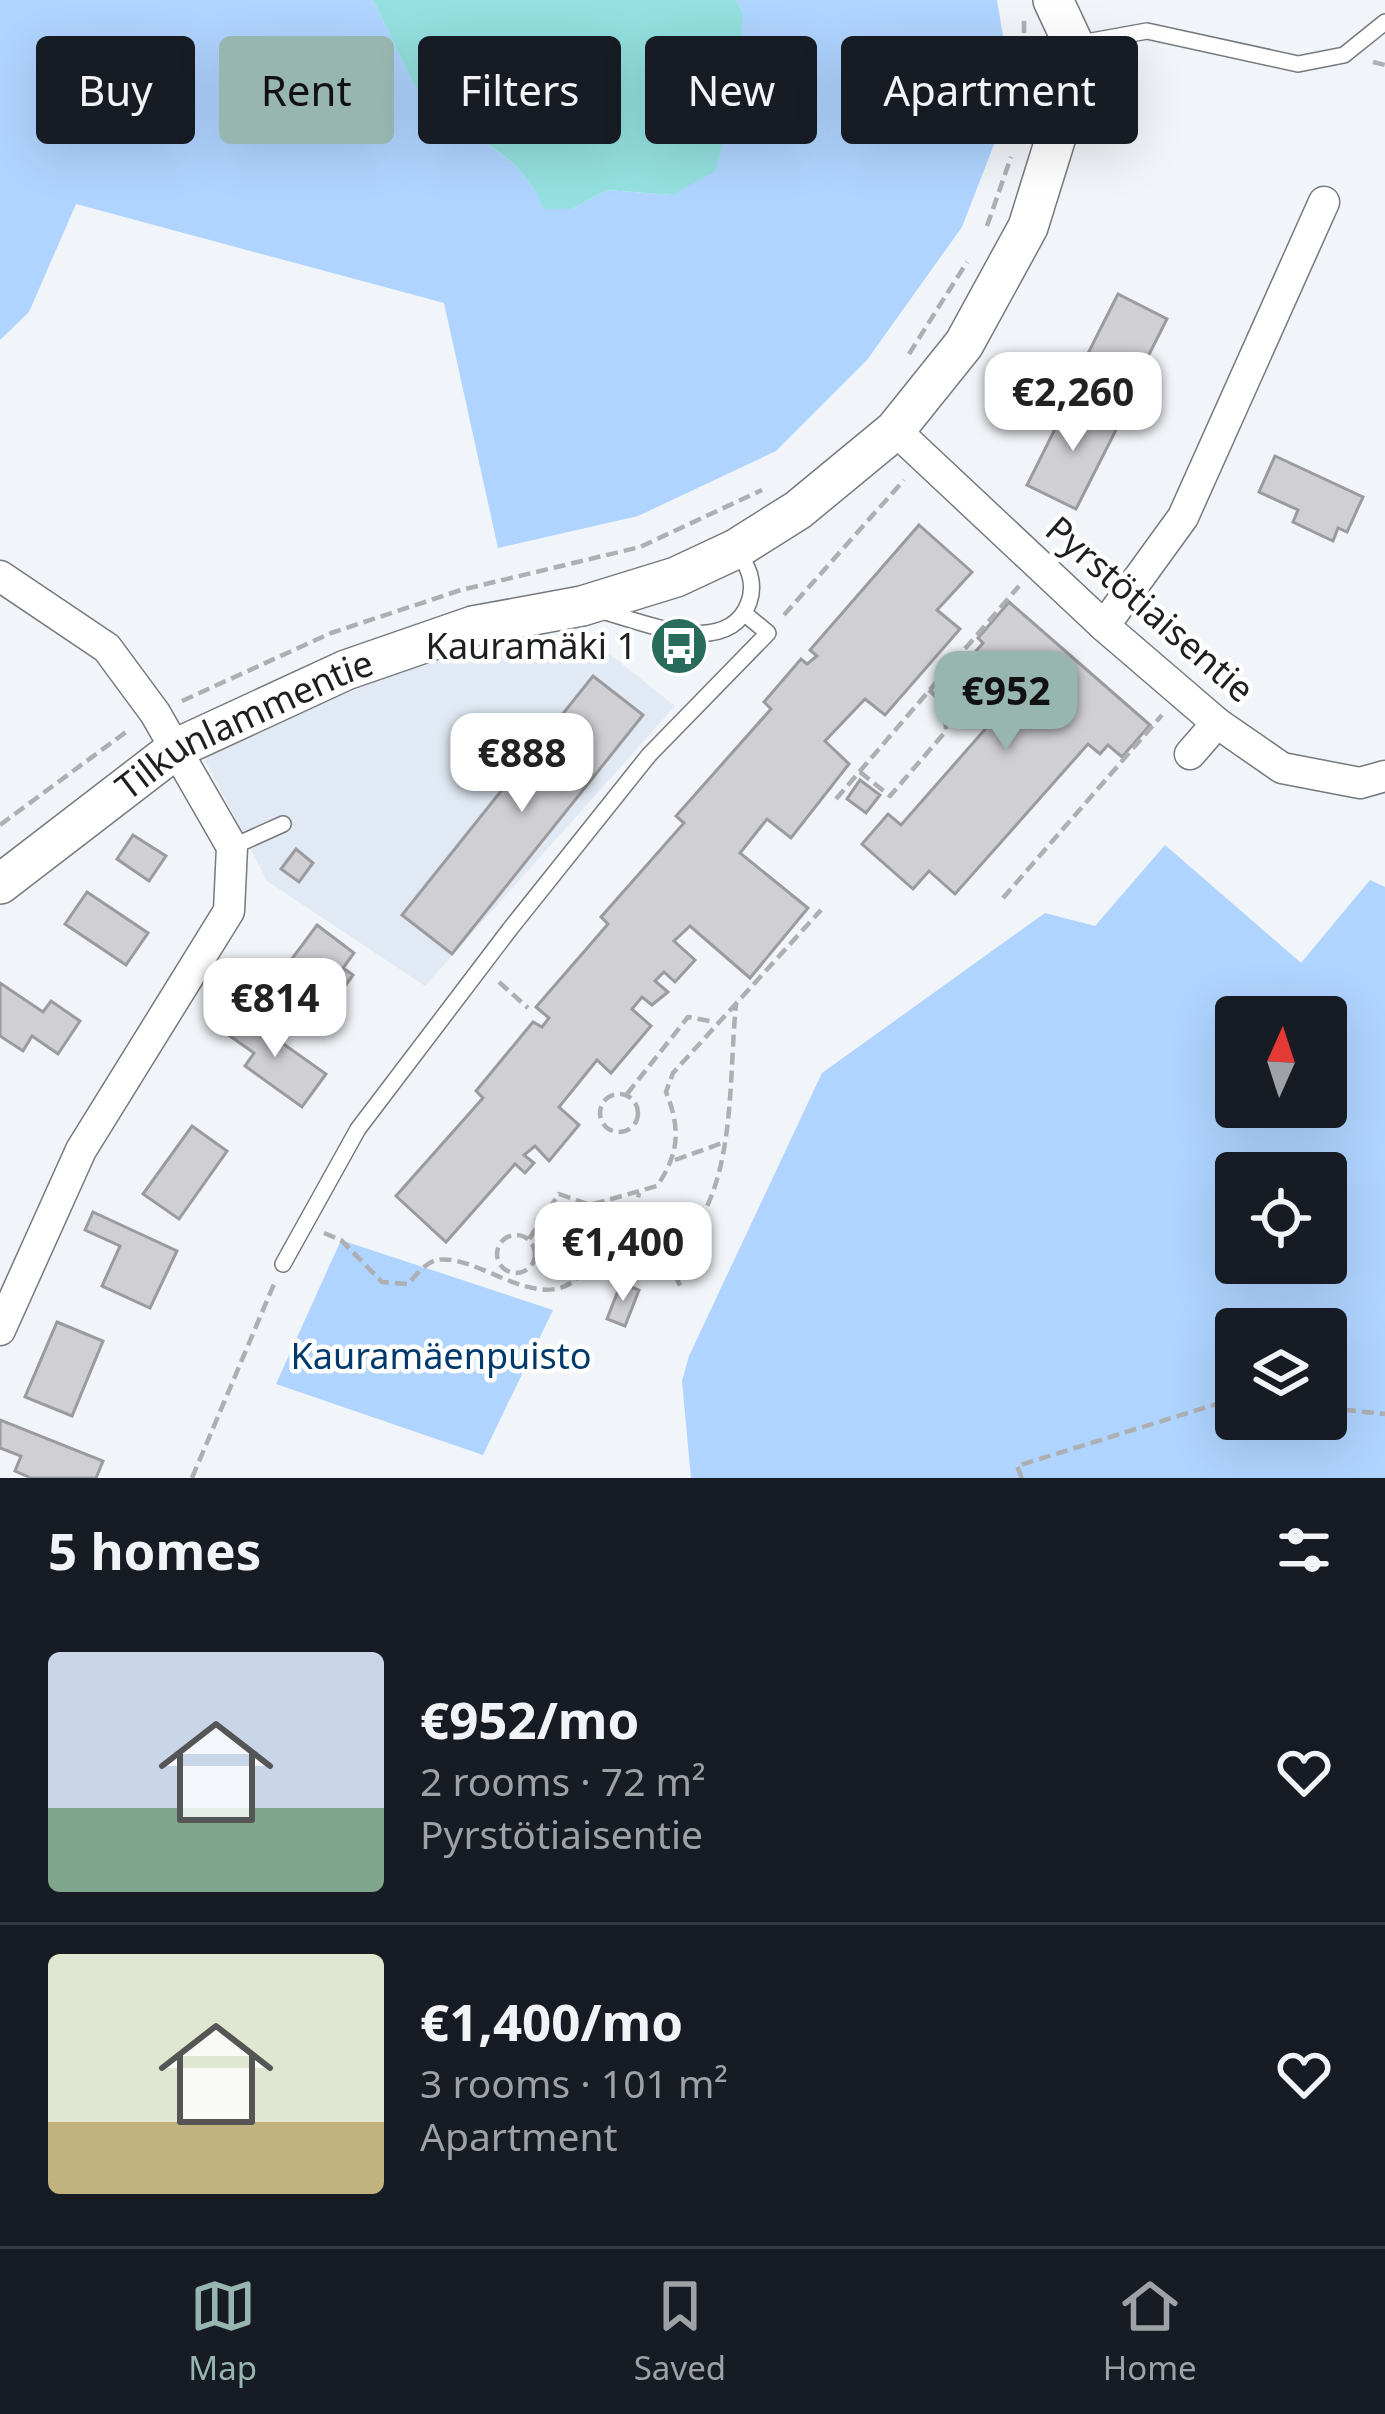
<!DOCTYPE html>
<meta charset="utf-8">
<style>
body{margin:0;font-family:"Noto Sans",sans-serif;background:#20242c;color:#f1f3f6;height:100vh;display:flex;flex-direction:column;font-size:45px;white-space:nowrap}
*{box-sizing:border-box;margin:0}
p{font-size:39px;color:#9ea1a6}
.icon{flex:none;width:66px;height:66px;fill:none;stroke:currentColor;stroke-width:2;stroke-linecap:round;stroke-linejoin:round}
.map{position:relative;height:1478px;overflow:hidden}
.panel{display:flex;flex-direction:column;background:#171b24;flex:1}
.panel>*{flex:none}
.banner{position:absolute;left:36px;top:36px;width:1314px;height:108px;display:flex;gap:24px}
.needle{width:78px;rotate:3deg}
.fabs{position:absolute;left:1215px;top:996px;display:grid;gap:24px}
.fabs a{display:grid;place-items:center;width:132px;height:132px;border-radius:12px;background:#171b24;box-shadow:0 12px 48px #0002;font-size:60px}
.price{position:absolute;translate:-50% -102px;padding:0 27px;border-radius:24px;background:#fff;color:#222;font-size:39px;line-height:78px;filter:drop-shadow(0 3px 6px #0008)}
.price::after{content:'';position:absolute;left:50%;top:72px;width:36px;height:27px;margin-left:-18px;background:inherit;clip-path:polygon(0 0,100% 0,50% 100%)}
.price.selected{background:#97b6b0;color:#111}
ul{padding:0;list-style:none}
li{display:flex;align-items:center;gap:36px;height:300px;padding:0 48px}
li+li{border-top:3px solid #363941}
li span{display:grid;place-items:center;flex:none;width:336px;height:240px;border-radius:12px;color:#555}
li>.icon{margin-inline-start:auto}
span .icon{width:144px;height:144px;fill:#fffc;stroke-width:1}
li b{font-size:51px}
h2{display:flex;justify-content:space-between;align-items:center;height:144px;padding:0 48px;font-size:51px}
.tag{padding:0 42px;border-radius:12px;background:#171b24;box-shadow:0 12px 48px #0002;font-size:42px;line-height:108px}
.tag.selected{background:#97b6b0;color:#111}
.dock{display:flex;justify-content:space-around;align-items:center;height:168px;border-top:3px solid #363941;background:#171b24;font-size:33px;color:#9ea1a6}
.dock a{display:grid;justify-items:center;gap:6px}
.dock .selected{color:#97b6b0}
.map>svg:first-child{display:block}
.built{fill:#e1eaf4}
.green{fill:#afd4ff;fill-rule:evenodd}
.water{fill:#94dfdf}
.building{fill:#cfcfd4;stroke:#9b9b9f;stroke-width:3}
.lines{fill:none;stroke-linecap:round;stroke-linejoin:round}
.service-casing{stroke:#76797d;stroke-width:18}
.minor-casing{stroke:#76797d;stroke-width:33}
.tertiary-casing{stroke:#76797d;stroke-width:42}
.path{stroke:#adafb2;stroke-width:4.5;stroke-dasharray:12 6;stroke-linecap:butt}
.service{stroke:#fff;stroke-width:15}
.minor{stroke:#fff;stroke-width:30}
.tertiary{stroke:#fff;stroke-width:39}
.labels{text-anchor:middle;stroke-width:9;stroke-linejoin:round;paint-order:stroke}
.street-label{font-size:36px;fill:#1e1f20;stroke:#fff}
.poi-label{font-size:36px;fill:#1e1f20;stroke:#fff;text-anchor:end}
.park-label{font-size:36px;fill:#00396c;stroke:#fff}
</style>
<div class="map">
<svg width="1385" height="1478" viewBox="0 0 1385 1478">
<rect width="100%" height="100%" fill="#f1f4f8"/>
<polygon class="built" points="583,633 675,706 425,986 267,881 201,752 440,656"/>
<g class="green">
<path d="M0,0H373C385,21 413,88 426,101C466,139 523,151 543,208L572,209L607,190L673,195L743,13L736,0H997L1008,65L1000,129L962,227L867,360L776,451L638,516L498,548L444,303L76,204L29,312L0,340Z"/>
<path d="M1165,845L1301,963L1370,880L1385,887V1478H691L682,1381L689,1356L822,1073L1045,913L1095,926ZM1326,1017V1107H1236V1017ZM1326,1173V1263H1236V1173ZM1326,1329V1419H1236V1329Z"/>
<polygon points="341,1240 553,1310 483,1455 276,1384"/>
</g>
<path class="water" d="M373,0H736L743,13L736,101L715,171L673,195L607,190L572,209H543C524,151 466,139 426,101C413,89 385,21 373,0Z"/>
<g class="building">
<polygon points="1118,294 1167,319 1124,404 1075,379"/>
<polygon points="1070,399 1119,424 1076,509 1027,485"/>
<polygon points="1275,456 1363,497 1347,532 1338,528 1333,541 1293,522 1298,510 1259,492"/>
<polygon points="919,525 972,572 937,610 960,629 885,715 865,699 825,741 849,764 791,838 767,819 740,853 808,908 750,978 690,926 674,941 695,960 675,982 664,972 655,981 668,992 652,1005 642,997 632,1009 651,1026 611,1073 597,1060 559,1107 579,1125 549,1161 535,1146 524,1155 534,1163 525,1173 515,1164 446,1242 396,1196 483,1098 476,1091 533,1022 542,1027 549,1018 536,1007 608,924 601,917 684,823 676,816 771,709 764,702 801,659 807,664 817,656 810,650"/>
<polygon points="1009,602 1150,725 1122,757 1108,745 1100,754 1088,744 955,894 929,871 913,889 862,844 888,814 901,825 1002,710 958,671 983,643 978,638"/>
<polygon points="593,676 643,715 452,954 402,915"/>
<polygon points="860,780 880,795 866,813 847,799"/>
<polygon points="133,835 166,856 149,881 117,859"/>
<polygon points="296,849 313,863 299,882 281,869"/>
<polygon points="87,892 148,933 126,965 65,924"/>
<polygon points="317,925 354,953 343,968 353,975 316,1026 268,991"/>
<polygon points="0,983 43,1012 51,1001 80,1021 58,1054 32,1036 23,1051 0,1036"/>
<polygon points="234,1009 326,1074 302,1107 245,1066 254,1053 220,1029"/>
<polygon points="192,1126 227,1151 179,1219 143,1194"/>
<polygon points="93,1212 177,1251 150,1308 102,1286 120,1246 85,1230"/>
<polygon points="621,1283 639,1290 625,1326 607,1319"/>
<polygon points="57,1322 103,1341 72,1416 25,1397"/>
<polygon points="0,1420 103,1461 96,1478 31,1478 15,1471 21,1456 0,1448"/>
</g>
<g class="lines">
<g class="service-casing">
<g id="service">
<polyline points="1075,44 1147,31 1298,64 1344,55 1385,22"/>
<path d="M602,611C643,622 729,660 749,602C756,582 748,566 736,549"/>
<polyline points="232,847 283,824"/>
<polyline points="283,1264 358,1129 510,929 649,755 768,633 745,614"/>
</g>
</g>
<g class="minor-casing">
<g id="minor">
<polyline points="895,430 1104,626 1217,723 1282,768 1360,783 1385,776"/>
<polyline points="0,576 107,648 155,713 232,847 229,911 81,1150 0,1330"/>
<polyline points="1104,626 1183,517 1324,202"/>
<polyline points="1190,754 1217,723"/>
</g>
</g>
<g class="tertiary-casing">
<g id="tertiary">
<path id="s1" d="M0,884L177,748L346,670L473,626L582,606L676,577L736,549L798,510L895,430L964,344L1028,227L1060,124L1074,45L1053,0"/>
</g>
</g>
<g class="path">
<polyline points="1024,21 1024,118"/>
<polyline points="1373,62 1385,65"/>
<polyline points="987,226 1011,157"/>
<polyline points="909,354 967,262"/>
<polyline points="784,615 904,480"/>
<polyline points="182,701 331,633 461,590 640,547 762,490"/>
<polyline points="860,772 890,796 946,731 945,704 929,690"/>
<polyline points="836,799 1019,586"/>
<polyline points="0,825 130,729"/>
<polyline points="1003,898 1162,715"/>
<polyline points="499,982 528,1008"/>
<circle cx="619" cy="1113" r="19"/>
<polyline points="627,1094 688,1017 715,1022"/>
<polyline points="675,1160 725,1142"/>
<path d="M588,1206C566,1220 560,1234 569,1258L624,1278C743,1242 726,1103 736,1004"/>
<path d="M324,1233L341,1240L382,1282L408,1284C416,1275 426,1262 437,1260C480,1252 549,1326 587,1266C622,1256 633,1227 639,1193"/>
<circle cx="516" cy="1254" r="19"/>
<path d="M529,1239L559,1194L590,1205L657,1186C679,1154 681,1129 666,1092L673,1073L821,910"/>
<polyline points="668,1258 681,1288"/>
<polyline points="1326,1408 1385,1414"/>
<polyline points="192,1478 274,1284"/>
<polyline points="1022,1478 1017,1466 1236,1398"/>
</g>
<use href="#service" class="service"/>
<use href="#minor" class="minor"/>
<use href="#tertiary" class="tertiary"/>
</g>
<defs>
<g id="bus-disc" transform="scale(3)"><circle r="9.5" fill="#2a6c5b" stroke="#fff"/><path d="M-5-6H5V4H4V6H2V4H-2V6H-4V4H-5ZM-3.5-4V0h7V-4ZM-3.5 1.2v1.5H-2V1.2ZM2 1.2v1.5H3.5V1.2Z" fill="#fff"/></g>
</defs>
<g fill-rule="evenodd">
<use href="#bus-disc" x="679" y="646"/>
</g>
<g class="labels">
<g class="street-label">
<text transform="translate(1150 609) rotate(41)" y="13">Pyrstötiaisentie</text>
<text dy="13" stroke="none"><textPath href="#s1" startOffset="294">Tilkunlammentie</textPath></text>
</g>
<g class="poi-label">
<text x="637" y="659">Kauramäki 1</text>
</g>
<g class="park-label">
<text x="441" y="1369">Kauramäenpuisto</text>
</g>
</g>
</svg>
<div class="fabs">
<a><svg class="needle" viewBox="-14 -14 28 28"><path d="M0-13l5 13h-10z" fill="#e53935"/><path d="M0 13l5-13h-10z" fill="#9ea1a6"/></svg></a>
<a><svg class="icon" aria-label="locate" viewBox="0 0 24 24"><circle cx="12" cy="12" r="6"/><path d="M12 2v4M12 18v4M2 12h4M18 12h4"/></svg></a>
<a><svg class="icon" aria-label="layers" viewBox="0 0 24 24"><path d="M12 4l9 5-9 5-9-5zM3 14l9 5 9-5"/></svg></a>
</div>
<b class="price" style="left:1073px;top:454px">€2,260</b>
<b class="price selected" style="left:1006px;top:753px">€952</b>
<b class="price" style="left:522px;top:815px">€888</b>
<b class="price" style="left:275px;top:1060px">€814</b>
<b class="price" style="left:623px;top:1304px">€1,400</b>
<div class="banner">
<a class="tag">Buy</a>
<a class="tag selected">Rent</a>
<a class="tag">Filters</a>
<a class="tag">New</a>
<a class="tag">Apartment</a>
</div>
</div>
<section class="panel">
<h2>5 homes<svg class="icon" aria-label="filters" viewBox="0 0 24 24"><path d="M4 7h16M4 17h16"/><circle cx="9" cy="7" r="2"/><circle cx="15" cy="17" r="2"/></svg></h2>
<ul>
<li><span style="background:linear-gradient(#c9d6e8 65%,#7fa58c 0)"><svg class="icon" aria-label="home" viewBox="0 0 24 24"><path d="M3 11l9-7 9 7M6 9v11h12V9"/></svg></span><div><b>€952/mo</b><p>2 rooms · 72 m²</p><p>Pyrstötiaisentie</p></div><svg class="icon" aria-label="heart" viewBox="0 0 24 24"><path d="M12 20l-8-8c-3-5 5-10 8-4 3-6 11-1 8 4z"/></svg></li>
<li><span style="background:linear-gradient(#dfe7d0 70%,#c2b280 0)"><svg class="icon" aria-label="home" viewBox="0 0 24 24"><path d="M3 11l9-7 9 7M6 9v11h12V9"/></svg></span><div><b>€1,400/mo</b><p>3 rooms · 101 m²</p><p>Apartment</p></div><svg class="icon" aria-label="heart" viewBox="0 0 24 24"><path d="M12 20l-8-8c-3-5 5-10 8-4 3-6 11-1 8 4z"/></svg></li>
</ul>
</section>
<nav class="dock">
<a class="selected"><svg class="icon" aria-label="map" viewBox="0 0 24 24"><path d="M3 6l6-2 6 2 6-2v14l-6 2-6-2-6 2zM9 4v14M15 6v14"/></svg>Map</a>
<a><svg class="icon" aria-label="saved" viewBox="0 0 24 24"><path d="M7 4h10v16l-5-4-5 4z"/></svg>Saved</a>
<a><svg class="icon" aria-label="home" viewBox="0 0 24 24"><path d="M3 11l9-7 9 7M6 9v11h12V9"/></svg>Home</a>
</nav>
